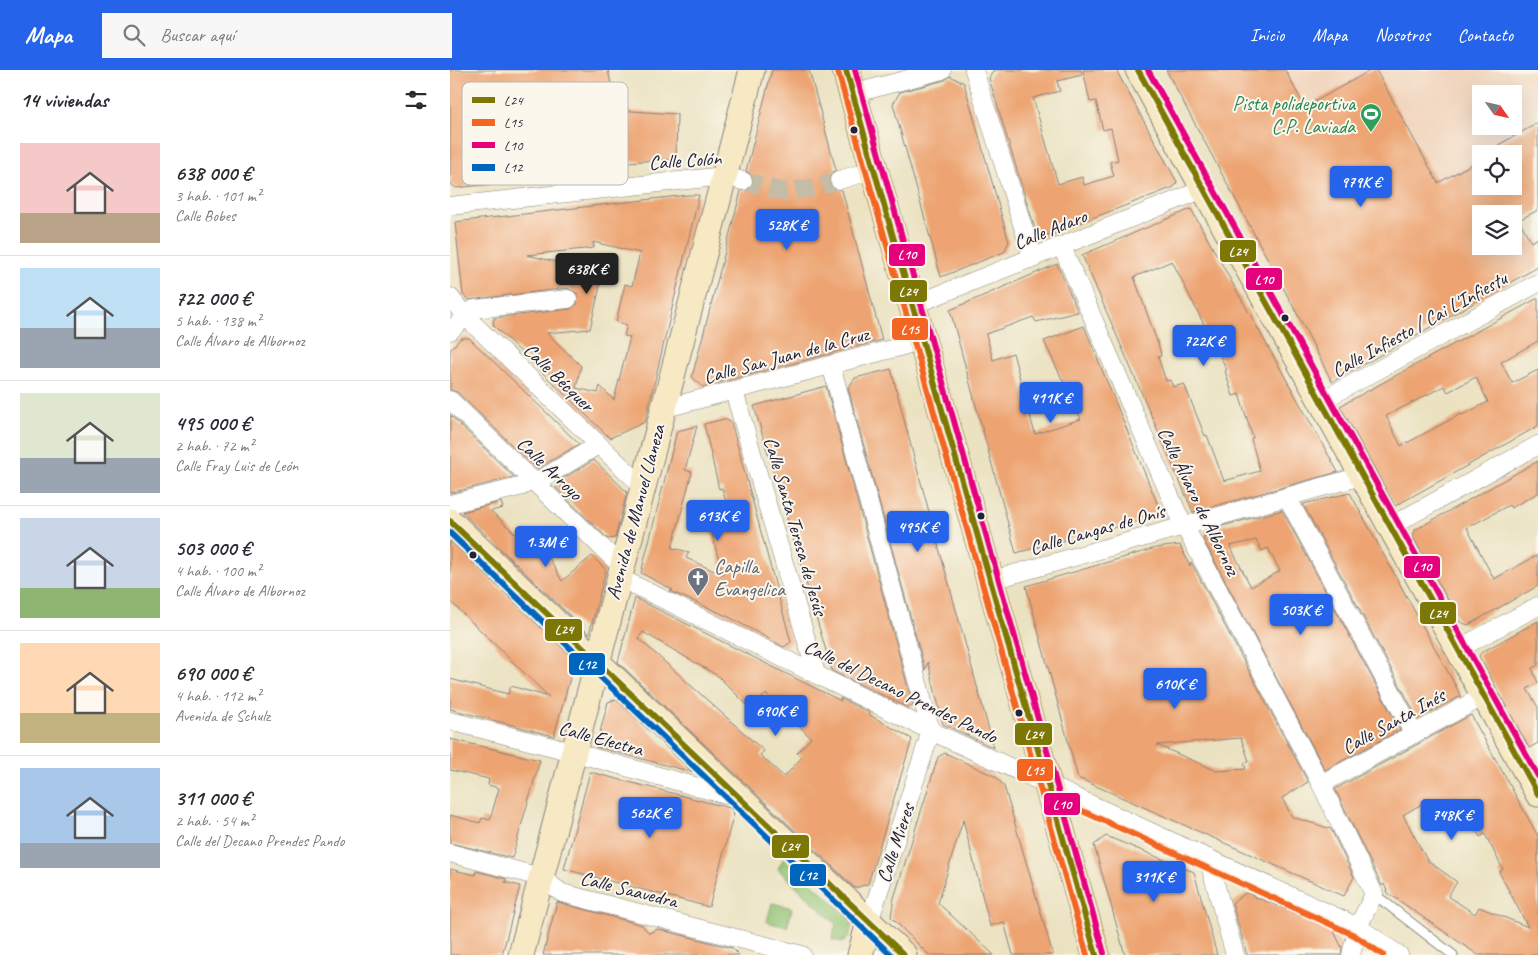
<!DOCTYPE html>
<html lang="es">
<meta charset="utf-8">
<style>
body{margin:0;font-family:Caveat,sans-serif;background:#f7f7f7;color:#2b2b33;height:100vh;display:flex;flex-direction:column;font-size:19px;white-space:nowrap}
*{box-sizing:border-box;margin:0}
p{font-size:16px;color:#7c7c81}
.icon{flex:none;width:28px;height:28px;fill:none;stroke:currentColor;stroke-width:2;stroke-linecap:round;stroke-linejoin:round}
.map{position:relative;flex:1;overflow:hidden}
.details{display:flex;flex-direction:column;background:#fff;width:450px}
.details>*{flex:none}
.needle{width:32px;rotate:124deg}
.fabs{position:absolute;left:1022px;top:15px;display:grid;gap:10px}
.fabs a{display:grid;place-items:center;width:50px;height:50px;border-radius:0px;background:#fff;box-shadow:0 5px 20px #0002;font-size:25px}
.price{position:absolute;translate:-50% -42px;padding:0 11px;border-radius:5px;background:#2563eb;color:#fff;font-size:16px;line-height:32px;filter:drop-shadow(0 1px 2px #0008)}
.price::after{content:'';position:absolute;left:50%;top:30px;width:15px;height:11px;margin-left:-8px;background:inherit;clip-path:polygon(0 0,100% 0,50% 100%)}
.price.on{background:#222;color:#fff}
ul{padding:0;list-style:none}
li{display:flex;align-items:center;gap:15px;height:125px;padding:0 20px}
li+li{border-top:1px solid #e1e1e2}
li span{display:grid;place-items:center;flex:none;width:140px;height:100px;border-radius:0px;color:#555}
li>.icon{margin-inline-start:auto}
span .icon{width:60px;height:60px;fill:#fffc;stroke-width:1}
li b{font-size:21px}
h2{display:flex;justify-content:space-between;align-items:center;height:60px;padding:0 20px;font-size:21px}
header{display:flex;align-items:center;gap:30px;box-sizing:border-box;height:70px;padding:0 25px;background:#2563eb;color:#fff}
header strong{font-size:24px}
nav{display:flex;gap:28px;margin-inline-start:auto;font-size:18px}
.search{width:350px;height:45px;background:#f7f7f7;display:flex;align-items:center;gap:12px;box-sizing:border-box;padding:0 18px;border-radius:0px;color:#7c7c81;font-size:19px}
main{display:flex;flex:1;min-height:0}
.map>svg:first-child{display:block}
.built{fill:#f1d5bd;fill-rule:evenodd}
.green{fill:#92c372;stroke:#5a7256}
.building{fill:#eda472;fill-rule:evenodd}
.lines{fill:none;stroke-linecap:round;stroke-linejoin:round}
.street-tunnel{stroke:#c3bca6;stroke-width:18;stroke-dasharray:18 9;stroke-linecap:butt}
.lane-casing{stroke:#86827e;stroke-width:11}
.street-casing{stroke:#86827e;stroke-width:19}
.secondary-casing{stroke:#86827e;stroke-width:27}
.primary-casing{stroke:#86827e;stroke-width:29}
.lane{stroke:#fff;stroke-width:9}
.street{stroke:#fff;stroke-width:18}
.secondary{stroke:#f7e9c3;stroke-width:25}
.primary{stroke:#eac769;stroke-width:28}
.bus-1-casing{stroke:#fbf7ec;stroke-width:10}
.bus-2-casing{stroke:#fbf7ec;stroke-width:10}
.bus-3-casing{stroke:#fbf7ec;stroke-width:10}
.bus-4-casing{stroke:#fbf7ec;stroke-width:10}
.bus-1{stroke:#7d7805;stroke-width:6}
.bus-2{stroke:#f26522;stroke-width:6}
.bus-3{stroke:#e5007d;stroke-width:6}
.bus-4{stroke:#0065bd;stroke-width:6}
.bus-dot{fill:#22223b;stroke:#fbf7ec;stroke-width:2}
.labels{text-anchor:middle;stroke-width:4;stroke-linejoin:round;paint-order:stroke}
.leisure-label{font-size:20px;fill:#27864d;stroke:#fbf7ec;text-anchor:end}
.street-label{font-size:20px;fill:#22223b;stroke:#fbf7ec}
.worship-label{font-size:20px;fill:#5b616d;stroke:#fbf7ec;text-anchor:start}
.key{fill:#fbf7ec;stroke:#bab7b7;stroke-width:1}
.key-label{font-size:14px;fill:#22223b}
.line-badge{stroke:#fbf7ec;stroke-width:2}
.badge-label{font-size:14px;text-anchor:middle;font-weight:bold;fill:#fff}
</style>
<header>
<strong>Mapa</strong>
<div class="search"><svg class="icon" aria-label="search" viewBox="0 0 24 24"><circle cx="10" cy="10" r="6"/><path d="M15 15l6 6"/></svg>Buscar aquí</div>
<nav><a>Inicio</a><a>Mapa</a><a>Nosotros</a><a>Contacto</a></nav>
</header>
<main>
<section class="details">
<h2>14 viviendas<svg class="icon" aria-label="filters" viewBox="0 0 24 24"><path d="M4 7h16M4 17h16"/><circle cx="9" cy="7" r="2"/><circle cx="15" cy="17" r="2"/></svg></h2>
<ul>
<li><span style="background:linear-gradient(#f6c9c9 70%,#b9a48a 0)"><svg class="icon" aria-label="home" viewBox="0 0 24 24"><path d="M3 11l9-7 9 7M6 9v11h12V9"/></svg></span><div><b>638 000 €</b><p>3 hab. · 101 m²</p><p>Calle Bobes</p></div></li>
<li><span style="background:linear-gradient(#bfe0f5 60%,#9aa5b1 0)"><svg class="icon" aria-label="home" viewBox="0 0 24 24"><path d="M3 11l9-7 9 7M6 9v11h12V9"/></svg></span><div><b>722 000 €</b><p>5 hab. · 138 m²</p><p>Calle Álvaro de Albornoz</p></div></li>
<li><span style="background:linear-gradient(#dfe7d0 65%,#9aa5b1 0)"><svg class="icon" aria-label="home" viewBox="0 0 24 24"><path d="M3 11l9-7 9 7M6 9v11h12V9"/></svg></span><div><b>495 000 €</b><p>2 hab. · 72 m²</p><p>Calle Fray Luis de León</p></div></li>
<li><span style="background:linear-gradient(#c9d6e8 70%,#8fb573 0)"><svg class="icon" aria-label="home" viewBox="0 0 24 24"><path d="M3 11l9-7 9 7M6 9v11h12V9"/></svg></span><div><b>503 000 €</b><p>4 hab. · 100 m²</p><p>Calle Álvaro de Albornoz</p></div></li>
<li><span style="background:linear-gradient(#ffd9b3 70%,#c2b280 0)"><svg class="icon" aria-label="home" viewBox="0 0 24 24"><path d="M3 11l9-7 9 7M6 9v11h12V9"/></svg></span><div><b>690 000 €</b><p>4 hab. · 112 m²</p><p>Avenida de Schulz</p></div></li>
<li><span style="background:linear-gradient(#a9c7e8 75%,#9aa5b1 0)"><svg class="icon" aria-label="home" viewBox="0 0 24 24"><path d="M3 11l9-7 9 7M6 9v11h12V9"/></svg></span><div><b>311 000 €</b><p>2 hab. · 54 m²</p><p>Calle del Decano Prendes Pando</p></div></li>
</ul>
</section>
<div class="map">
<svg width="1088" height="885" viewBox="0 0 1088 885">
<rect width="100%" height="100%" fill="#fbf7ec"/>
<filter id="ink" filterUnits="userSpaceOnUse"><feTurbulence type="fractalNoise" baseFrequency=".02" numOctaves="2"/><feDisplacementMap in="SourceGraphic" scale="10" xChannelSelector="R" yChannelSelector="G"/><feConvolveMatrix kernelMatrix="1 2 1 2 8 2 1 2 1" color-interpolation-filters="sRGB"/></filter>
<filter id="wash" filterUnits="userSpaceOnUse"><feTurbulence type="fractalNoise" baseFrequency=".0096" numOctaves="4" result="noise"/><feDisplacementMap in="SourceGraphic" scale="20" xChannelSelector="R" yChannelSelector="G"/><feGaussianBlur stdDeviation="1.12" result="paint"/><feColorMatrix in="noise" values="0 0 0 0 0 0 0 0 0 0 0 0 0 0 0 0 0 1.4 0 .05"/><feComposite in="paint" operator="in"/></filter>
<g filter="url(#wash)">
<rect width="100%" height="100%" fill="#ebe2c1"/>
<path class="built" d="M835,0H1088V32L1080,43L1086,55L1038,80L1036,84H1031V89L918,153ZM1031,24H1064V56H1031Z"/>
<g class="green">
<polygon points="334,788 399,847 402,854 399,867 394,872 382,870 386,854 328,799"/>
<polygon points="322,833 342,838 337,857 317,852"/>
</g>
<g id="blocks">
<g class="building">
<polygon points="0,0 158,0 167,40 227,44 226,89 161,93 163,100 6,118 1,114 0,104"/>
<polygon points="322,0 359,0 386,100 381,103 379,113 382,118 392,120 432,270 253,317 242,307 291,121 300,119 303,113 301,104 296,101"/>
<polygon points="544,0 631,0 632,5 607,11 610,21 583,28 608,114 632,107 634,115 664,106 660,92 668,90 661,58 653,60 646,31 640,32 633,0 666,0 727,112 724,117 590,168 587,166 539,8"/>
<path d="M716,0H835L855,37L921,0H926L988,113L1031,89V116H1064V84H1032L1088,53V140L1069,150L1081,172L1088,168V197L882,312L851,251ZM1031,144H1064V176H1031Z"/>
<polygon points="500,6 514,13 559,172 554,182 491,207 443,34 450,22 495,10"/>
<path d="M237,125H249L195,352L160,368L43,255L44,248L120,239L127,234V223L117,218L19,230L13,225L5,152ZM143,172L190,183L182,216L175,214L166,252L177,255L174,266L180,267L164,330L150,316L148,323L126,318L131,296L97,263L140,259L153,203L77,185L144,178Z"/>
<path d="M741,139L888,402L743,442L632,185ZM722,191L777,300L775,301L783,326L789,324L803,368L801,369L810,401L774,411L757,365L755,366L734,314L723,317L720,310L716,311L708,287L711,286L709,277L684,207Z"/>
<polygon points="607,194 628,242 586,252 583,247 536,264 543,290 563,283 585,364 631,349 594,271 634,256 712,445 566,483 500,240"/>
<path d="M1088,228V271L1051,292L1062,313L1088,300V356L945,436L890,336ZM1026,307L1038,332L1012,345L1011,344L951,376L936,346L994,316L998,322Z"/>
<polygon points="11,268 19,268 129,374 87,399 7,322 0,320 0,280"/>
<polygon points="441,299 462,380 544,678 493,654 478,592 475,600 398,318 405,308"/>
<polygon points="376,316 463,636 457,637 382,601 304,336"/>
<polygon points="0,345 64,407 0,423"/>
<polygon points="274,349 281,352 341,572 334,577 277,546 220,521 223,520 191,503 227,361 247,356 235,400 242,402 222,478 239,482 236,488 273,505 261,461 283,456 272,418 269,419 254,354"/>
<polygon points="144,390 177,422 165,468 158,469 106,418 109,411"/>
<polygon points="1088,391 1088,423 1061,438 1059,435 1017,458 1044,509 1088,485 1088,516 1018,555 1010,552 963,467 965,460"/>
<polygon points="900,423 1011,626 968,649 853,434"/>
<polygon points="51,432 53,438 41,441 87,484 93,477 112,511 142,486 156,500 139,564 12,442"/>
<path d="M832,440L950,660L875,700L753,469L757,460ZM806,470L812,481L818,478L830,501L801,517L780,476Z"/>
<polygon points="0,471 125,590 104,666 0,639 0,609 58,624 61,616 99,627 0,531"/>
<path d="M730,475L740,496L741,492L858,712L832,728L842,747L881,759L904,807L894,826L628,708L576,516L706,478ZM791,668L799,691L794,693L796,699L767,701L707,675Z"/>
<path d="M185,528L391,631L390,628L420,643L418,644L462,669L418,814L405,818L168,592ZM193,562L268,606L301,639L316,624L361,668L347,683L352,687L334,707L310,685L314,681L188,568Z"/>
<polygon points="1088,551 1088,595 1082,598 1088,613 1077,619 1088,637 1088,673 1079,678 1029,586 1032,582"/>
<polygon points="166,629 242,702 146,677 158,632"/>
<path d="M1021,645L1088,766V885H1028L938,823L934,814L932,816L885,719ZM1006,726L1030,767L1035,764L1053,799L1049,802L1078,857L1029,837L1025,844L998,826L1007,812L977,790L953,745L982,728L987,737Z"/>
<polygon points="0,669 90,690 62,788 0,773 0,745 30,753 32,748 40,750 49,718 38,715 39,709 0,700"/>
<polygon points="495,683 546,707 554,716 603,885 563,885 554,852 540,856 513,750 488,833 544,885 479,885 441,847 444,828 488,687"/>
<polygon points="140,702 280,738 284,743 259,837 114,799"/>
<polygon points="656,766 744,802 767,885 675,885 644,775"/>
<polygon points="0,799 25,805 26,801 56,809 55,812 70,816 52,885 0,885"/>
<polygon points="796,823 883,859 892,878 891,885 797,885 782,833"/>
<polygon points="107,832 192,855 199,863 208,859 282,878 289,885 93,885"/>
</g>
</g>
</g>
<g filter="url(#ink)">
<use href="#blocks" fill-opacity="0" stroke="#86827e" stroke-width="1"/>
<g class="lines">
<polyline class="street-tunnel" points="293,111 335,122 366,117 389,110"/>
<g class="lane-casing">
<polyline id="lane" points="924,824 1003,885"/>
</g>
<g class="street-casing">
<g id="street">
<polyline points="524,0 583,189"/>
<polyline points="402,24 492,0"/>
<polyline points="389,110 423,100"/>
<polyline points="0,136 274,106 293,111"/>
<polyline points="612,177 727,442 871,714 924,824 908,857 901,885"/>
<polyline points="0,227 15,246 192,416"/>
<polyline points="461,236 754,119"/>
<polyline points="0,261 24,239 118,229"/>
<polyline points="381,295 481,661"/>
<polyline points="284,321 366,603"/>
<polyline points="0,330 171,496"/>
<polyline points="871,331 1088,213"/>
<polyline points="212,339 453,276 471,270"/>
<polyline points="85,413 148,375"/>
<polyline points="837,427 964,664"/>
<polyline points="0,434 73,416"/>
<polyline points="939,457 1088,375"/>
<polyline points="168,507 481,661 908,857 949,885"/>
<polyline points="539,511 911,406"/>
<polyline points="1008,579 1088,536"/>
<polyline points="0,651 123,682 287,728"/>
<polyline points="871,714 1034,626"/>
<polyline points="0,783 90,807 112,823 352,885"/>
<polyline points="758,788 785,885"/>
<polyline points="419,852 481,661"/>
</g>
</g>
<g class="secondary-casing">
<g id="secondary">
<polyline points="688,0 1088,724"/>
<polyline points="0,451 454,885"/>
<polyline points="71,885 302,0"/>
<polyline points="410,885 419,852"/>
</g>
</g>
<g class="primary-casing">
<polyline id="primary" points="396,0 646,885"/>
</g>
<use href="#lane" class="lane"/>
<use href="#street" class="street"/>
<use href="#secondary" class="secondary"/>
<use href="#primary" class="primary"/>
<g class="bus-1-casing">
<g id="bus-1">
<polyline points="396,0 646,885"/>
<polyline points="688,0 1088,724"/>
<polyline points="0,451 454,885"/>
</g>
</g>
<g class="bus-2-casing">
<g id="bus-2">
<polyline points="388,2 637,885"/>
<polyline points="593,723 904,865 933,885"/>
</g>
</g>
<g class="bus-3-casing">
<g id="bus-3">
<polyline points="405,0 654,883"/>
<polyline points="698,0 1088,706"/>
</g>
</g>
<g class="bus-4-casing">
<polyline id="bus-4" points="0,463 441,885"/>
</g>
<use href="#bus-1" class="bus-1"/>
<use href="#bus-2" class="bus-2"/>
<use href="#bus-3" class="bus-3"/>
<use href="#bus-4" class="bus-4"/>
</g>
</g>
<defs>
<g id="stadium-pin" transform="scale(1.125)"><path d="M0 17L-7.5 6A9.5 9.5 0 1 1 7.5 6Z" fill="#2e9e5b" stroke="#fbf7ec"/><path d="M0-5a6.5 5 0 1 0 0 10a6.5 5 0 1 0 0-10ZM-3.5-1.8h7v3.6h-7Z" fill="#fff"/></g>
<g id="church-pin" transform="scale(1.125)"><path d="M0 17L-7.5 6A9.5 9.5 0 1 1 7.5 6Z" fill="#6b7280" stroke="#fbf7ec"/><path d="M-1.2-6h2.4v3.5h3.3v2.4h-3.3V6h-2.4V-.1h-3.3v-2.4h3.3Z" fill="#fff"/></g>
</defs>
<g fill-rule="evenodd">
<use href="#stadium-pin" x="921" y="44"/>
<use href="#church-pin" x="248" y="508"/>
</g>
<g class="bus-dot">
<circle cx="404" cy="60" r="4.5"/>
<circle cx="835" cy="248" r="4.5"/>
<circle cx="531" cy="446" r="4.5"/>
<circle cx="23" cy="485" r="4.5"/>
<circle cx="569" cy="643" r="4.5"/>
</g>
<g class="labels">
<g class="leisure-label">
<text x="905" y="40">Pista polideportiva<tspan x="905" dy="23">C.P. Laviada</tspan></text>
</g>
<g class="street-label">
<text transform="translate(235 90) rotate(-4)" y="7">Calle Colón</text>
<text transform="translate(600 159) rotate(-22)" y="7">Calle Adaro</text>
<text transform="translate(969 254) rotate(-29)" y="7">Calle Infiesto / Cai L'Infiestu</text>
<text transform="translate(336 285) rotate(-15)" y="7">Calle San Juan de la Cruz</text>
<text transform="translate(109 307) rotate(44)" y="7">Calle Bécquer</text>
<text transform="translate(100 398) rotate(44)" y="7">Calle Arroyo</text>
<text transform="translate(749 431) rotate(64)" y="7">Calle Álvaro de Albornoz</text>
<text transform="translate(185 442) rotate(-75)" y="7">Avenida de Manuel Llaneza</text>
<text transform="translate(346 456) rotate(74)" y="7">Calle Santa Teresa de Jesús</text>
<text transform="translate(647 459) rotate(-16)" y="7">Calle Cangas de Onís</text>
<text transform="translate(451 621) rotate(26)" y="7">Calle del Decano Prendes Pando</text>
<text transform="translate(943 651) rotate(-29)" y="7">Calle Santa Inés</text>
<text transform="translate(151 668) rotate(15)" y="7">Calle Electra</text>
<text transform="translate(445 773) rotate(-72)" y="7">Calle Mieres</text>
<text transform="translate(179 819) rotate(14)" y="7">Calle Saavedra</text>
</g>
<g class="worship-label">
<text x="264" y="503">Capilla<tspan x="264" dy="23">Evangelica</tspan></text>
</g>
</g>
<rect x="12" y="12" width="166" height="103" rx="8" class="key"/>
<rect x="22" y="27" width="23" height="6" fill="#7d7805"/>
<rect x="22" y="49" width="23" height="7" fill="#f26522"/>
<rect x="22" y="72" width="23" height="6" fill="#e5007d"/>
<rect x="22" y="94" width="23" height="7" fill="#0065bd"/>
<g class="key-label">
<text x="54" y="35">L24</text>
<text x="54" y="57">L15</text>
<text x="54" y="80">L10</text>
<text x="54" y="102">L12</text>
</g>
<g class="line-badge">
<rect x="769" y="169" width="38" height="24" rx="5" fill="#7d7805"/>
<rect x="438" y="173" width="38" height="24" rx="5" fill="#e5007d"/>
<rect x="795" y="197" width="38" height="24" rx="5" fill="#e5007d"/>
<rect x="439" y="209" width="39" height="24" rx="5" fill="#7d7805"/>
<rect x="441" y="247" width="38" height="24" rx="5" fill="#f26522"/>
<rect x="953" y="485" width="38" height="24" rx="5" fill="#e5007d"/>
<rect x="969" y="531" width="38" height="24" rx="5" fill="#7d7805"/>
<rect x="94" y="548" width="39" height="24" rx="5" fill="#7d7805"/>
<rect x="118" y="582" width="38" height="24" rx="5" fill="#0065bd"/>
<rect x="564" y="652" width="39" height="24" rx="5" fill="#7d7805"/>
<rect x="566" y="688" width="38" height="24" rx="5" fill="#f26522"/>
<rect x="593" y="722" width="38" height="24" rx="5" fill="#e5007d"/>
<rect x="321" y="764" width="39" height="25" rx="5" fill="#7d7805"/>
<rect x="339" y="793" width="38" height="24" rx="5" fill="#0065bd"/>
</g>
<g class="badge-label">
<text x="788" y="186">L24</text>
<text x="457" y="189">L10</text>
<text x="814" y="214">L10</text>
<text x="458" y="226">L24</text>
<text x="460" y="264">L15</text>
<text x="972" y="501">L10</text>
<text x="988" y="548">L24</text>
<text x="114" y="564">L24</text>
<text x="137" y="599">L12</text>
<text x="584" y="669">L24</text>
<text x="585" y="705">L15</text>
<text x="612" y="739">L10</text>
<text x="340" y="781">L24</text>
<text x="358" y="810">L12</text>
</g>
</svg>
<div class="fabs">
<a><svg class="needle" viewBox="-14 -14 28 28"><path d="M0-13l5 13h-10z" fill="#e53935"/><path d="M0 13l5-13h-10z" fill="#7c7c81"/></svg></a>
<a><svg class="icon" aria-label="locate" viewBox="0 0 24 24"><circle cx="12" cy="12" r="6"/><path d="M12 2v4M12 18v4M2 12h4M18 12h4"/></svg></a>
<a><svg class="icon" aria-label="layers" viewBox="0 0 24 24"><path d="M12 4l9 5-9 5-9-5zM3 14l9 5 9-5"/></svg></a>
</div>
<b class="price" style="left:911px;top:138px">979K €</b>
<b class="price" style="left:337px;top:181px">528K €</b>
<b class="price on" style="left:137px;top:225px">638K €</b>
<b class="price" style="left:754px;top:297px">722K €</b>
<b class="price" style="left:601px;top:354px">411K €</b>
<b class="price" style="left:268px;top:472px">613K €</b>
<b class="price" style="left:468px;top:483px">495K €</b>
<b class="price" style="left:96px;top:498px">1.3M €</b>
<b class="price" style="left:851px;top:566px">503K €</b>
<b class="price" style="left:725px;top:640px">610K €</b>
<b class="price" style="left:326px;top:667px">690K €</b>
<b class="price" style="left:200px;top:769px">562K €</b>
<b class="price" style="left:1002px;top:771px">748K €</b>
<b class="price" style="left:704px;top:833px">311K €</b>
</div>
</main>
